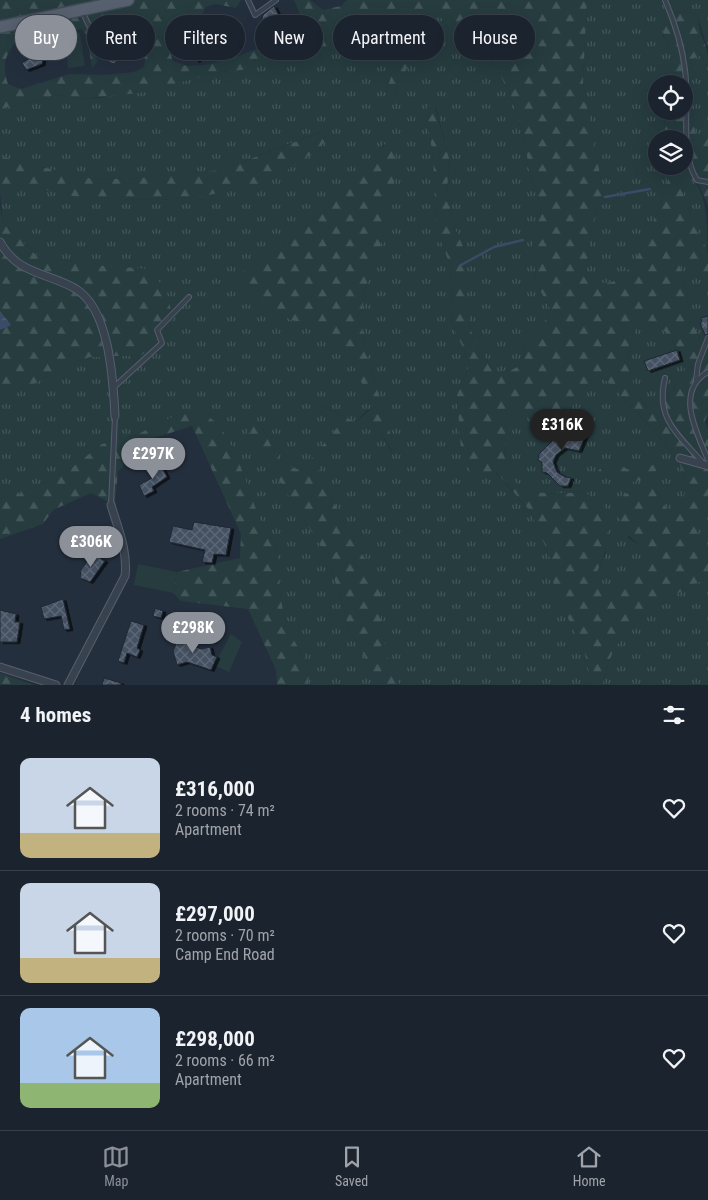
<!DOCTYPE html>
<meta charset="utf-8">
<style>
body{margin:0;font-family:"Roboto Condensed",sans-serif;background:#242b36;color:#f1f3f6;height:100vh;display:flex;flex-direction:column;font-size:19px;white-space:nowrap}
*{box-sizing:border-box;margin:0}
p{font-size:16px;color:#a0a4aa}
.icon{flex:none;width:28px;height:28px;fill:none;stroke:currentColor;stroke-width:2;stroke-linecap:round;stroke-linejoin:round}
.map{position:relative;height:685px;overflow:hidden}
.sheet{display:flex;flex-direction:column;background:#1b232e;flex:1}
.sheet>*{flex:none}
.hud{position:absolute;left:15px;top:15px;width:679px;height:45px;display:flex;gap:10px}
.buttons{position:absolute;left:648px;top:75px;display:grid;gap:10px}
.buttons a{display:grid;place-items:center;width:45px;height:45px;border-radius:50%;background:#1b232e;box-shadow:0 5px 20px #0002,0 0 0 1px #39404a;font-size:25px}
.price{position:absolute;translate:-50% -42px;padding:0 11px;border-radius:18px;background:#8c9099;color:#fff;font-size:16px;line-height:32px;filter:drop-shadow(0 1px 2px #0008)}
.price::after{content:'';position:absolute;left:50%;top:30px;width:15px;height:11px;margin-left:-8px;background:inherit;clip-path:polygon(0 0,100% 0,50% 100%)}
.price.selected{background:#222;color:#fff}
ul{padding:0;list-style:none}
li{display:flex;align-items:center;gap:15px;height:125px;padding:0 20px}
li+li{border-top:1px solid #39404a}
li span{display:grid;place-items:center;flex:none;width:140px;height:100px;border-radius:10px;color:#555}
li>.icon{margin-inline-start:auto}
span .icon{width:60px;height:60px;fill:#fffc;stroke-width:1}
li b{font-size:21px}
h2{display:flex;justify-content:space-between;align-items:center;height:60px;padding:0 20px;font-size:21px}
.chip{padding:0 18px;border-radius:22px;background:#1b232e;box-shadow:0 5px 20px #0002,0 0 0 1px #39404a;font-size:18px;line-height:45px}
.chip.selected{background:#8c9099;color:#fff}
.dock{display:flex;justify-content:space-around;align-items:center;height:70px;border-top:1px solid #39404a;background:#1b232e;font-size:14px;color:#a0a4aa}
.dock a{display:grid;justify-items:center;gap:2px}
.dock .selected{color:#8c9099}
.map>svg:first-child{display:block}
.grass{fill:url(#grass-tufts)}
.forest{fill:url(#forest-firs);fill-rule:evenodd}
.pitch{fill:#263c3f}
.water{fill:url(#water-ripples)}
.lines{fill:none;stroke-linecap:round;stroke-linejoin:round}
.stream{stroke:#394c67;stroke-width:2.5}
.building{fill:url(#building-cross-hatch);stroke:#1f2835;filter:url(#shadow)}
.service-casing{stroke:#565f6c;stroke-width:6}
.minor-casing{stroke:#565f6c;stroke-width:9}
.primary-casing{stroke:#414a57;stroke-width:14}
.service{stroke:#38414e;stroke-width:4}
.minor{stroke:#38414e;stroke-width:7}
.primary{stroke:#56606e;stroke-width:11}
</style>
<div class="map">
<svg width="708" height="685" viewBox="0 0 708 685">
<defs>
<pattern id="grass-tufts" width="24" height="20" patternUnits="userSpaceOnUse" patternTransform="scale(1.25)"><rect width="24" height="20" fill="#263c3f"/><path d="M3 7l-1-3M5 7V3M7 7l1-3M15 17l-1-3M17 17v-4M19 17l1-3" fill="none" stroke="#435659"/></pattern>
<pattern id="forest-firs" width="22" height="20" patternUnits="userSpaceOnUse" patternTransform="scale(1.25)"><rect width="22" height="20" fill="#263c3f"/><path d="M5 1l3.5 6h-7zM16 11l3.5 6h-7z" fill="#435659"/></pattern>
<pattern id="water-ripples" width="26" height="14" patternUnits="userSpaceOnUse" patternTransform="scale(1.25)"><rect width="26" height="14" fill="#394c67"/><path d="M2 4q2-2 4 0t4 0M15 11q2-2 4 0t4 0" fill="none" stroke="#53647b"/></pattern>
<pattern id="building-cross-hatch" width="8" height="8" patternUnits="userSpaceOnUse" patternTransform="scale(1.25)"><rect width="8" height="8" fill="#455162"/><path d="M0 0l8 8M0 8l8-8" fill="none" stroke="#5d6877"/></pattern>
<filter id="shadow"><feDropShadow dx="3" dy="1.5" stdDeviation="0" flood-color="#0009"/></filter>
</defs>
<rect width="100%" height="100%" fill="#242f3e"/>
<g class="grass">
<path d="M587,0H708V46C701,35 702,20 694,12L665,13L663,36L677,57L676,68L665,84H656V111H665L664,139H656V166H669L670,174C661,201 640,277 608,283C600,284 592,281 585,279L592,228L603,191L583,83Z"/>
<path d="M432,12L440,16L452,33L467,46L486,55L498,70L514,104L525,142L529,170L542,207L533,241L536,283L551,310L539,331L525,344C522,367 518,370 496,373L474,342L467,313V255L455,229L447,194L449,158L436,107L427,115L433,158L436,228L450,265L453,325L470,364L457,395L461,452L495,472L531,512L554,567L553,591L583,646L592,685H399L386,653L381,622V584L353,540L318,471C325,452 343,426 366,427C371,428 376,431 381,432L391,451L395,450L365,348L361,320L365,289L380,250L388,206L398,169L384,144L333,203L285,245L245,269L237,278L259,304L292,320L313,326L342,348L353,362L372,408L366,411L356,422L319,405L322,412L340,424L302,470C278,467 272,447 262,427L260,454L275,474L325,553L343,604L348,628L376,677L379,685H308L310,667L287,629L281,600L276,545L260,520L236,454L220,426L193,412L175,416L136,435L102,444L67,471L28,491L0,499V395L32,385L64,366L90,357L142,355L92,265L36,255L3,222L0,192L6,185L29,186L82,198L162,200L209,195L267,183L325,142L320,132L221,170L128,179L84,178L4,157L0,159V109L59,95L80,99L99,98L221,72L252,69L281,58L375,34L392,47V73L386,93L396,92L422,18Z"/>
<path d="M700,56L708,60V139L697,141C692,113 687,86 691,59Z"/>
<path d="M692,180C708,192 708,233 707,252L693,222L682,190Z"/>
<polygon points="685,254 708,286 708,351 703,349 691,316 683,276 677,259"/>
<path d="M644,319C665,325 680,347 685,369L665,402L646,408C628,383 619,343 644,319Z"/>
<path d="M604,378C623,398 683,456 686,480C687,491 682,505 677,514L668,511L653,486L625,494L628,538L643,547L650,559C638,579 627,583 604,587L595,576L606,553L585,492C567,493 549,495 531,491C495,481 502,433 515,408L530,419L590,380Z"/>
<path d="M708,495V552C705,548 699,543 698,539C693,525 702,507 708,495Z"/>
<path d="M708,578V685H602C606,673 609,659 615,648C631,620 679,590 708,578Z"/>
</g>
<g class="forest">
<path d="M0,0H241L236,8L215,4L206,7L192,32L178,42L170,52L173,61L187,66L205,65L238,56L262,47L290,42C305,23 303,22 294,0H310L323,10L341,6L347,0H587L583,83L603,191L592,228L585,278C592,281 600,284 608,283C640,277 661,201 670,174L669,166H684V139H664L665,111H684V84H665L675,68L677,57C667,42 657,31 665,13L694,12C700,18 698,22 700,30C703,43 708,46 708,60L700,56L691,59C687,86 692,113 697,140L708,139V206L699,185L692,180L682,190L693,222L708,252V286L685,255L677,259L683,276L691,316L703,349L708,351V413L705,421L708,430V495L700,512L698,526V539L708,552V578C679,590 631,620 615,648C609,659 606,673 602,685H592L583,646L553,591L554,567L531,512L496,472L472,475L461,452L457,395L470,364L453,325L450,265L436,228L433,158L426,109L428,105L435,107L449,158L447,194L455,229L467,255V313L474,342L496,373C519,370 522,367 525,344L539,331L551,310L536,283L533,241L542,207L529,170L525,142L514,104L498,70L487,55L467,46L452,33L440,16L432,12L422,18C416,40 406,81 391,97L386,93L392,73V47L375,34L281,58L252,69L221,72L139,93L80,99L58,95L0,109ZM129,25C137,37 148,52 144,67L134,72L103,75L69,74L21,89L8,84C2,67 4,56 16,42L32,41L41,45L70,31L82,29L87,37L92,68L98,61L92,50L97,34L111,27ZM644,319C665,325 681,347 685,369L665,402L646,408C628,383 619,343 644,319ZM604,378C623,398 683,455 686,480C687,490 682,505 677,514L668,511L653,486L625,494C610,537 632,530 650,558C638,579 627,582 604,587L595,576C608,549 611,536 605,507L585,492C567,493 549,495 531,491C495,481 502,433 515,408L530,419L544,423C563,412 584,403 590,380Z"/>
<polygon points="321,132 325,142 310,155 267,183 209,195 162,200 81,198 29,186 7,185 0,192 0,159 4,157 84,178 128,179 221,170"/>
<path d="M389,142H393L398,169L388,206L380,250L365,289L361,320L365,348L395,450L392,451L381,432C376,431 371,428 366,427C343,426 325,452 318,471L353,540L381,584V622L386,653L399,685H379L376,677L348,628L343,604L325,553L275,474L260,454L247,430L245,419C273,420 264,465 302,470L340,424L322,412L318,405L356,422L372,408L353,362L342,348L313,326L292,320L259,304L237,278L245,269L285,245L333,203L374,153Z"/>
<polygon points="0,206 3,222 36,255 92,265 149,269 166,290 173,318 162,335 142,355 90,357 64,366 32,385 0,395"/>
<polygon points="193,412 209,417 220,426 236,454 260,520 276,545 281,600 287,629 310,667 308,685 277,685 276,670 248,609 181,601 173,593 177,572 240,558 241,534 192,426 154,438 118,471 115,505 91,493 53,510 43,524 0,539 0,499 28,491 67,471 102,444 136,435 175,416"/>
<polygon points="608,460 627,469 660,464 652,477 633,482 598,471"/>
<polygon points="0,673 34,685 0,685"/>
</g>
<g class="pitch">
<polygon points="80,33 85,66 68,68 64,35"/>
<polygon points="138,564 177,572 173,593 134,585"/>
<polygon points="231,634 242,642 229,672 214,665"/>
</g>
<polygon class="water" points="0,311 11,325 0,330"/>
<g class="lines">
<g class="stream">
<polyline points="605,197 650,189"/>
<polyline points="461,265 494,247 523,240"/>
</g>
</g>
<g class="building">
<polygon points="274,6 283,24 278,27 275,20 265,25 262,19 263,15"/>
<polygon points="204,38 211,43 197,61 191,57"/>
<polygon points="109,41 123,44 119,57 106,51"/>
<polygon points="39,52 43,59 42,64 26,70 22,63"/>
<polygon points="708,316 708,334 705,335 700,323 702,322 701,318"/>
<polygon points="677,350 680,360 648,371 644,361"/>
<polygon points="576,421 589,427 579,451 565,448 556,455 553,462 557,472 565,477 571,478 568,486 560,486 547,473 542,472 542,462 538,460 539,454 554,439 569,438 567,429"/>
<polygon points="161,465 167,477 152,487 154,491 144,496 139,485 152,478 149,472"/>
<polygon points="194,522 231,528 226,555 214,554 212,563 202,562 205,550 169,542 173,526 192,530"/>
<polygon points="93,554 105,561 90,582 80,578 81,570"/>
<polygon points="63,599 70,629 64,630 61,616 44,619 41,607"/>
<polygon points="155,608 163,611 161,618 153,616"/>
<polygon points="0,610 16,614 15,622 20,622 17,642 0,642"/>
<polygon points="131,621 144,625 137,648 140,650 137,657 127,653 124,663 118,661"/>
<polygon points="180,634 189,637 186,643 201,649 210,647 212,655 217,657 211,670 187,662 177,665 173,651"/>
<polygon points="104,678 121,683 121,685 102,685"/>
</g>
<g class="lines">
<g class="service-casing">
<g id="service">
<polyline points="248,0 255,15 276,0"/>
<path d="M665,0C675,23 682,45 685,70C690,104 679,152 697,180L708,182"/>
<polyline points="83,13 102,53 113,60"/>
<path d="M708,372C674,391 697,433 708,460"/>
<path d="M665,378C655,419 678,434 703,463"/>
<polyline points="696,380 698,364 708,338"/>
<polyline points="113,388 162,343 157,330 189,297"/>
<polyline points="111,505 115,416"/>
</g>
</g>
<g class="minor-casing">
<g id="minor">
<path d="M0,242C18,275 47,272 76,289C110,310 113,380 115,416"/>
<polyline points="680,458 708,466"/>
<polyline points="0,667 56,685"/>
<path d="M68,685L125,576C128,551 118,529 111,505"/>
</g>
</g>
<g class="primary-casing">
<polyline id="primary" points="0,27 128,0"/>
</g>
<use href="#service" class="service"/>
<use href="#minor" class="minor"/>
<use href="#primary" class="primary"/>
</g>
</svg>
<div class="buttons">
<a><svg class="icon" aria-label="locate" viewBox="0 0 24 24"><circle cx="12" cy="12" r="6"/><path d="M12 2v4M12 18v4M2 12h4M18 12h4"/></svg></a>
<a><svg class="icon" aria-label="layers" viewBox="0 0 24 24"><path d="M12 4l9 5-9 5-9-5zM3 14l9 5 9-5"/></svg></a>
</div>
<b class="price selected" style="left:562px;top:451px">£316K</b>
<b class="price" style="left:153px;top:480px">£297K</b>
<b class="price" style="left:91px;top:568px">£306K</b>
<b class="price" style="left:193px;top:654px">£298K</b>
<div class="hud">
<a class="chip selected">Buy</a>
<a class="chip">Rent</a>
<a class="chip">Filters</a>
<a class="chip">New</a>
<a class="chip">Apartment</a>
<a class="chip">House</a>
</div>
</div>
<section class="sheet">
<h2>4 homes<svg class="icon" aria-label="filters" viewBox="0 0 24 24"><path d="M4 7h16M4 17h16"/><circle cx="9" cy="7" r="2"/><circle cx="15" cy="17" r="2"/></svg></h2>
<ul>
<li><span style="background:linear-gradient(#c9d6e8 75%,#c2b280 0)"><svg class="icon" aria-label="home" viewBox="0 0 24 24"><path d="M3 11l9-7 9 7M6 9v11h12V9"/></svg></span><div><b>£316,000</b><p>2 rooms · 74 m²</p><p>Apartment</p></div><svg class="icon" aria-label="heart" viewBox="0 0 24 24"><path d="M12 20l-8-8c-3-5 5-10 8-4 3-6 11-1 8 4z"/></svg></li>
<li><span style="background:linear-gradient(#c9d6e8 75%,#c2b280 0)"><svg class="icon" aria-label="home" viewBox="0 0 24 24"><path d="M3 11l9-7 9 7M6 9v11h12V9"/></svg></span><div><b>£297,000</b><p>2 rooms · 70 m²</p><p>Camp End Road</p></div><svg class="icon" aria-label="heart" viewBox="0 0 24 24"><path d="M12 20l-8-8c-3-5 5-10 8-4 3-6 11-1 8 4z"/></svg></li>
<li><span style="background:linear-gradient(#a9c7e8 75%,#8fb573 0)"><svg class="icon" aria-label="home" viewBox="0 0 24 24"><path d="M3 11l9-7 9 7M6 9v11h12V9"/></svg></span><div><b>£298,000</b><p>2 rooms · 66 m²</p><p>Apartment</p></div><svg class="icon" aria-label="heart" viewBox="0 0 24 24"><path d="M12 20l-8-8c-3-5 5-10 8-4 3-6 11-1 8 4z"/></svg></li>
</ul>
</section>
<nav class="dock">
<a class="selected"><svg class="icon" aria-label="map" viewBox="0 0 24 24"><path d="M3 6l6-2 6 2 6-2v14l-6 2-6-2-6 2zM9 4v14M15 6v14"/></svg>Map</a>
<a><svg class="icon" aria-label="saved" viewBox="0 0 24 24"><path d="M7 4h10v16l-5-4-5 4z"/></svg>Saved</a>
<a><svg class="icon" aria-label="home" viewBox="0 0 24 24"><path d="M3 11l9-7 9 7M6 9v11h12V9"/></svg>Home</a>
</nav>
